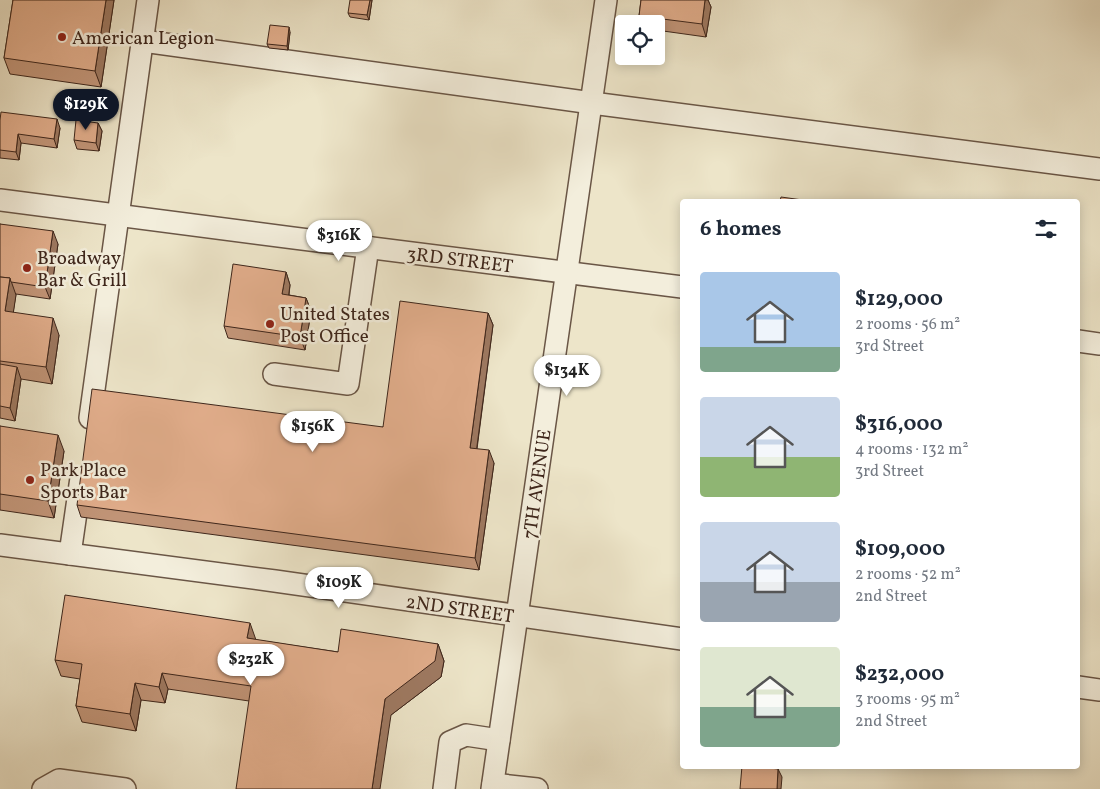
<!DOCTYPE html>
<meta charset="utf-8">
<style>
body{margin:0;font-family:Vollkorn,serif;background:#f2f2f3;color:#1f2937;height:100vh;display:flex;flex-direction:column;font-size:19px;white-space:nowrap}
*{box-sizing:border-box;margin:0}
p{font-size:16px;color:#747a83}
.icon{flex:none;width:28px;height:28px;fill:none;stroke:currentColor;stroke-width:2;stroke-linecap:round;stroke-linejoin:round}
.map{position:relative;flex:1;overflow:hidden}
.drawer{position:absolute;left:680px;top:199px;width:400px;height:570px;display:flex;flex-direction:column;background:#fff;border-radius:5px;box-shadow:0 2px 12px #0003}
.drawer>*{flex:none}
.fabs{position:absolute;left:615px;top:15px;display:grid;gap:10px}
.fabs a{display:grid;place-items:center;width:50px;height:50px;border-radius:5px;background:#fff;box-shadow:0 2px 12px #0003;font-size:25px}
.price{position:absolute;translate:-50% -42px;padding:0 11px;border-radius:18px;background:#fff;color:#222;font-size:16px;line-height:32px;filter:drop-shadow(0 1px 2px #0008)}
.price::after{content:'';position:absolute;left:50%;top:30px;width:15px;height:11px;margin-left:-8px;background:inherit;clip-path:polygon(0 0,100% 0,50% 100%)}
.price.on{background:#111827;color:#fff}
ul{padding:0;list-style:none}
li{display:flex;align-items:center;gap:15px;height:125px;padding:0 20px}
li span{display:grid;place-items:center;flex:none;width:140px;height:100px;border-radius:5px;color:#555}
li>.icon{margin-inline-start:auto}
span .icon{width:60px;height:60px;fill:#fffc;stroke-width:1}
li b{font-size:21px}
h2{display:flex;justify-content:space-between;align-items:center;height:60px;padding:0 20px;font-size:21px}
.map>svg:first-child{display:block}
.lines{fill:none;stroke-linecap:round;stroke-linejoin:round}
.minor-casing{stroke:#6a5646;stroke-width:24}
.minor{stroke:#f3eedc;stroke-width:21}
.wall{fill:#c29578;stroke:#3e261b}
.shaded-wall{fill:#9e7961;stroke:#3e261b}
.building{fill:#e1ad8b;stroke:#3e261b}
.poi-dot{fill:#8f2418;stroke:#f3eedc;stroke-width:2}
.labels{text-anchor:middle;stroke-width:5;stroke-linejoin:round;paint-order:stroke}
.poi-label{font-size:19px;fill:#3e261b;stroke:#f3eedc;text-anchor:start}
.street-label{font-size:19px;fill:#3e261b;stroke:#f3eedc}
</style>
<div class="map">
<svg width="1100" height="789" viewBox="0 0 1100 789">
<rect width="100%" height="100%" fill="#ede5c9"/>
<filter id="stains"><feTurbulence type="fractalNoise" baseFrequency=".004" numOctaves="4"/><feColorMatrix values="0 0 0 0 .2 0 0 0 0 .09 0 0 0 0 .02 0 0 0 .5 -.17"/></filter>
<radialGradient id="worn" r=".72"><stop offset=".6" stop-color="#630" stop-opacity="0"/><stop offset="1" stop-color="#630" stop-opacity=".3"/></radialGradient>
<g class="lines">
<g class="minor-casing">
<g id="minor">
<polyline points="143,41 592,103 1100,169"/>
<path d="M0,200C227,231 455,257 682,287"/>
<polyline points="1078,341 1100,344"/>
<polyline points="274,374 348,384 368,247"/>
<polyline points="90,418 148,0"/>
<polyline points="0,545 275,581 682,639"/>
<polyline points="70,554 81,478"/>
<polyline points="1078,687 1100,690"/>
<polyline points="493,784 537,789"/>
<polyline points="43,789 59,780 125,789"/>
<polyline points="444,789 450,742 466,735 499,740"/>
<polyline points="492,789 606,0"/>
</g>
</g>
<use href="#minor" class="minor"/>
</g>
<g class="wall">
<polygon points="13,0 114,0 101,87 10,74 4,58"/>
<polygon points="372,0 369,20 350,17 348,13"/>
<polygon points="641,0 708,0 711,7 706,37 656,30 656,24 642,24 639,16"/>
<polygon points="290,32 288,50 269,48 267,44"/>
<polygon points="0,120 60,128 57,148 21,143 19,160 0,158"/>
<polygon points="98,123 102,131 99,151 77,149 74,140"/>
<polygon points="0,224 58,244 50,299 16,294 13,313 59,335 52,384 21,379 15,421 0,418"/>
<polygon points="286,272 290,285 289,295 306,298 311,311 305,350 228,338 224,326"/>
<polygon points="488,313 493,325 477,449 494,463 479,570 81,517 77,505 383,427"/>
<polygon points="0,426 64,451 54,518 0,510"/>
<polygon points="256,640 338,652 438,644 444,661 441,677 391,715 249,701 168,689 165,703 141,700 136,731 82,722 76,706 80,679 61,676 55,660"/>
</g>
<g class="shaded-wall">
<polygon points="106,0 114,0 101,87 95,71"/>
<polygon points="370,0 372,0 369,20 367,15"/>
<polygon points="705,0 708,0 711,7 706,37 702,24"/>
<polygon points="289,27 290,32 288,50 287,46"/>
<polygon points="57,119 60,128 57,148 54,139"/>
<polygon points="98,123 102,131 99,151 96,143"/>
<polygon points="18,134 21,143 19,160 16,152"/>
<polygon points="53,231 58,244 50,299 45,287"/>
<polygon points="286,272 290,285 287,307 282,294"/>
<polygon points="10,278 16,295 11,328 5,311"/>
<polygon points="306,298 311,311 305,350 300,337"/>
<polygon points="488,313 493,325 475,461 470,448"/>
<polygon points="53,318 59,335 52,384 46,367"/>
<polygon points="17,367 21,379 15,421 10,408"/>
<polygon points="58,435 64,451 54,518 48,501"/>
<polygon points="489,450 494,463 479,570 475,558"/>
<polygon points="250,623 256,640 247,638"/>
<polygon points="438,644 444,661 441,677 391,715 380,789 372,789 385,699"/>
<polygon points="162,673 168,689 165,703 159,687"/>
<polygon points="135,683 141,700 136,731 130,714"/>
<polygon points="778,769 782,777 781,789 777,789"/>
</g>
<g class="building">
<polygon points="13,0 106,0 95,71 4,58"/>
<polygon points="350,0 370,0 367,15 348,13"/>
<polygon points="641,0 705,0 702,24 639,16"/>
<polygon points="270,25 289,27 287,46 267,44"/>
<polygon points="1,112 57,119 54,139 18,134 16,152 0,150 0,120"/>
<polygon points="76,120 98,123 96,143 74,140"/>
<polygon points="781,197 810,201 780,201"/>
<polygon points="0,224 53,231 45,287 11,282 10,278 0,277"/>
<polygon points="233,264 286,272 282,294 306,298 300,337 224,326"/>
<polygon points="0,277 10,278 5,311 53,318 46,367 0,361"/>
<polygon points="400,301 488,313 470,448 489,450 475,558 77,505 92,389 383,427"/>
<polygon points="0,364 17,367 10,408 0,406"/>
<polygon points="0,426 58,435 48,501 0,494"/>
<polygon points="65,595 250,623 247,638 338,652 341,629 438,644 435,661 385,699 372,789 236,789 251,686 162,673 159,687 135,683 130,714 76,706 82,664 55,660"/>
<polygon points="742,766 753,766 778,769 777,789 740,789"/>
</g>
<g class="poi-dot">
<circle cx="62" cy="37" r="5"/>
<circle cx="27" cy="268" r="5"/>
<circle cx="270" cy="324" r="5"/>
<circle cx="30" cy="480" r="5"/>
</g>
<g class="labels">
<g class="poi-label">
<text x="72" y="44">American Legion</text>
<text x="37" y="264">Broadway<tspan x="37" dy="22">Bar &amp; Grill</tspan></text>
<text x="280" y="320">United States<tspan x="280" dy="22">Post Office</tspan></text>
<text x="40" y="476">Park Place<tspan x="40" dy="22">Sports Bar</tspan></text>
</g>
<g class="street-label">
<text transform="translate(460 259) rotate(7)" y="7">3RD STREET</text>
<text transform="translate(536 484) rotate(-82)" y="7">7TH AVENUE</text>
<text transform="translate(460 608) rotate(8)" y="7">2ND STREET</text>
</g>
</g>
<rect width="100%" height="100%" filter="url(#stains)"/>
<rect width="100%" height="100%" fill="url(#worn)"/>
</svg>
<div class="fabs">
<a><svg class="icon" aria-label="locate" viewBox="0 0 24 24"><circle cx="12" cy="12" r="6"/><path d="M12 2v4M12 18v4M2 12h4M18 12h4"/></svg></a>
</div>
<b class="price on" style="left:86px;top:131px">$129K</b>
<b class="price" style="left:339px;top:262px">$316K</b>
<b class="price" style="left:567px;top:397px">$134K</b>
<b class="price" style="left:313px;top:453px">$156K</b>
<b class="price" style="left:339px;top:609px">$109K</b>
<b class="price" style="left:251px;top:686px">$232K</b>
<section class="drawer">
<h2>6 homes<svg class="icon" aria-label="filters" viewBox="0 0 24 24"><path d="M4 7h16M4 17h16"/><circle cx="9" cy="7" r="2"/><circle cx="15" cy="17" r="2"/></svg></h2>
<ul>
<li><span style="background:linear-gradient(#a9c7e8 75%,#7fa58c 0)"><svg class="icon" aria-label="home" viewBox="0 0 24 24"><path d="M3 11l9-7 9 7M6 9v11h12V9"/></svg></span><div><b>$129,000</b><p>2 rooms · 56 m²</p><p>3rd Street</p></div></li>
<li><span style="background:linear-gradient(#c9d6e8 60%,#8fb573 0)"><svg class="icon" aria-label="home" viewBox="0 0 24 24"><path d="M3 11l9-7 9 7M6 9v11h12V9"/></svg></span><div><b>$316,000</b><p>4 rooms · 132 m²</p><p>3rd Street</p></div></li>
<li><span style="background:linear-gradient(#c9d6e8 60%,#9aa5b1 0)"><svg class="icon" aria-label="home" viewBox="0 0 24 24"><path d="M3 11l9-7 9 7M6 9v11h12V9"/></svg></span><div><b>$109,000</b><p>2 rooms · 52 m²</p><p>2nd Street</p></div></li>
<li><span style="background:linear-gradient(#dfe7d0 60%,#7fa58c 0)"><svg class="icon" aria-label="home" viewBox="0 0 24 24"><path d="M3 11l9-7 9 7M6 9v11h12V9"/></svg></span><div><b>$232,000</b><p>3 rooms · 95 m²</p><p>2nd Street</p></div></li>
</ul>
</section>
</div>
